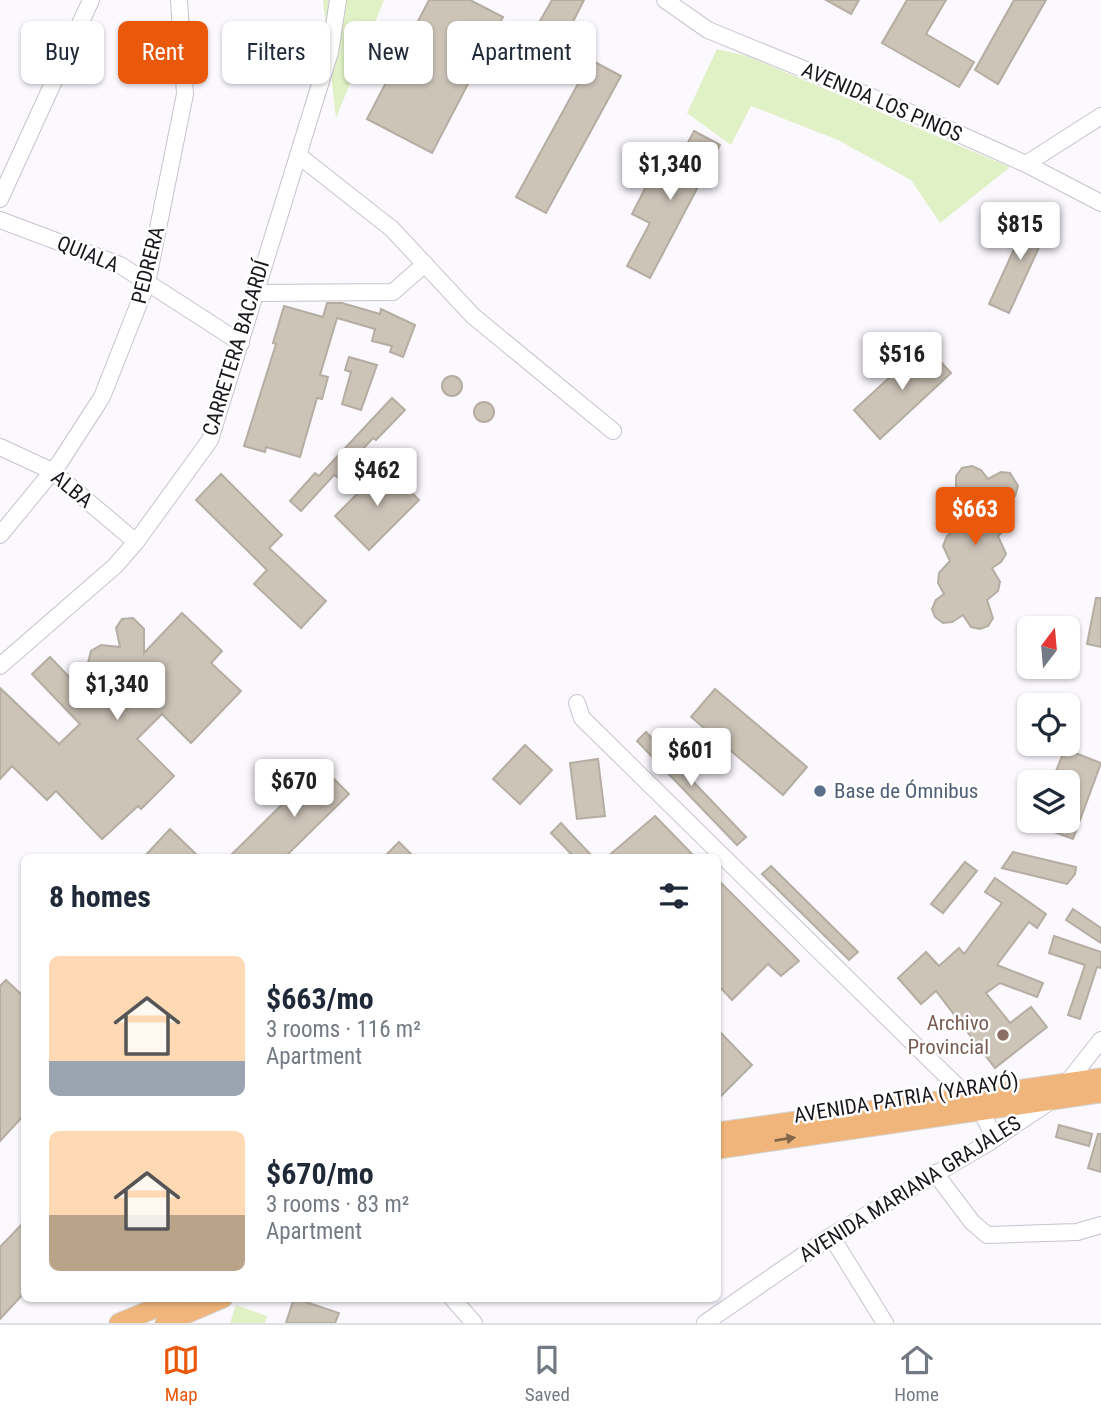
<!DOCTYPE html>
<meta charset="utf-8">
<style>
body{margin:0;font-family:"Roboto Condensed",sans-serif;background:#f6f6f7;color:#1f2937;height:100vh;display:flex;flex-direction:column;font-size:26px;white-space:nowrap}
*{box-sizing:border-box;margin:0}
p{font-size:23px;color:#747a83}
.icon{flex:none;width:38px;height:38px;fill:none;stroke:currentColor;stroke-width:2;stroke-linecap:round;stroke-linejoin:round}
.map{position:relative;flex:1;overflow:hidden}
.panel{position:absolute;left:21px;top:854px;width:700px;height:448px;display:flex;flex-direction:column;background:#fff;border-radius:10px;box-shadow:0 2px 5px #0004}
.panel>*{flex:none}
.top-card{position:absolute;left:21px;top:21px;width:700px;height:63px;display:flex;gap:14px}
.needle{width:46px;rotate:16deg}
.fabs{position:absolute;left:1017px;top:616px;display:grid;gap:14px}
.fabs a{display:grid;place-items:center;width:63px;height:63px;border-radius:10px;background:#fff;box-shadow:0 2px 5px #0004;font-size:35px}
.price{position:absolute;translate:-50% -60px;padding:0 16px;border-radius:7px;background:#fff;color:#222;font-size:23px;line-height:46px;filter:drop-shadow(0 2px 4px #0008)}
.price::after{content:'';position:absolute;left:50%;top:42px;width:21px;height:16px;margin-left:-10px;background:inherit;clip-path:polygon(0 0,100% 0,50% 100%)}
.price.on{background:#ea580c;color:#fff}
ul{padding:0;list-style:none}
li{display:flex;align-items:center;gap:21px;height:175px;padding:0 28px}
li span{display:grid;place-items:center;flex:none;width:196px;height:140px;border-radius:10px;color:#555}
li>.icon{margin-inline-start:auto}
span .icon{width:84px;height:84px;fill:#fffc;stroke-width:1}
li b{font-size:30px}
h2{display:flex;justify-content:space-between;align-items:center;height:84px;padding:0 28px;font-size:30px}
.chip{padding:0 24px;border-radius:10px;background:#fff;box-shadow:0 2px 5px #0004;font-size:24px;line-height:63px}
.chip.on{background:#ea580c;color:#fff}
.tabs{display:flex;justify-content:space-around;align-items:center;height:98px;border-top:2px solid #e0e1e3;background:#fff;font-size:19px;color:#747a83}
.tabs a{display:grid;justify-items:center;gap:4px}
.tabs .on{color:#ea580c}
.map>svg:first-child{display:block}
.green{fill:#e0f1c5}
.building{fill:#cdc4b8;stroke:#b5ada1;stroke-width:2}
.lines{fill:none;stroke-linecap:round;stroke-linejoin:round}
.minor-casing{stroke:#c8c3d0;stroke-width:18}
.major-casing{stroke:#d6d5d6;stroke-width:21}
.minor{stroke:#fff;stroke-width:16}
.major{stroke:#f0b57a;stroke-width:19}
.oneway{fill:#84664b}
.service-dot{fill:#5c6f8a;stroke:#fff;stroke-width:2.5}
.education-dot{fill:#8d6e63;stroke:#fff;stroke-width:2.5}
.labels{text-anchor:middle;stroke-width:5;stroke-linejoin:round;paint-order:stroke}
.street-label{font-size:21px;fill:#19171c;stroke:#fff}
.service-label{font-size:21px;fill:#4e5e75;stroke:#fff;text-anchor:start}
.education-label{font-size:21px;fill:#785e54;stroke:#fff;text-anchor:end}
</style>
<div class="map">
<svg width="1101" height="1323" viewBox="0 0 1101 1323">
<rect width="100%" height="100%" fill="#fbf8fe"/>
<g class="green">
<polygon points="323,0 384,0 336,118"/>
<polygon points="717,49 747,56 1010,167 940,223 911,180 838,140 751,106 731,145 687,113"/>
<polygon points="236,1305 267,1316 265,1323 230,1323"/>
</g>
<g class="building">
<polygon points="429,0 470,0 503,17 432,153 367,119"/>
<polygon points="552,0 584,0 546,75 511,55 529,24 536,28"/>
<polygon points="826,0 859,0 851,14"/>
<polygon points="907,0 946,0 926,34 974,62 959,87 882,43"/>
<polygon points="1014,0 1046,0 998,84 975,70"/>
<polygon points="591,60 621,76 546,213 516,197"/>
<polygon points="694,131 720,145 650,278 627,266 650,223 632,214 655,169 670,177"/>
<polygon points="1031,212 1051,221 1009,313 989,304"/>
<polygon points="327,303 342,303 380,314 381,309 415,325 403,357 390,352 392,346 372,341 375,329 337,318 320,375 328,377 322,399 317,398 300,457 266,447 265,452 244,446 276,344 273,343 284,306 323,317"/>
<polygon points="925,345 951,373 880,439 854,410"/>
<polygon points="349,357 377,365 361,410 342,404 351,372 345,370"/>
<circle cx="452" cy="386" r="10"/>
<polygon points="392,398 405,410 376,440 373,438 337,477 334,475 301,511 290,501 315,473 319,476"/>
<circle cx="484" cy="412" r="10"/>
<polygon points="385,466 419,500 369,550 335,516"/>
<polygon points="972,466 981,470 988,479 1001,472 1010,473 1018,486 1015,496 1005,505 1012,517 1010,526 998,536 1006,554 1001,562 992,568 1000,582 998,591 987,600 993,618 988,626 980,629 971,627 963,615 952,622 943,623 935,617 932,609 936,600 944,594 938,583 939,573 950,561 943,546 947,536 956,528 951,519 951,509 963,497 956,487 956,476 962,468"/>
<polygon points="221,474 282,535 269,548 326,601 301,628 254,584 267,570 196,500"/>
<polygon points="1096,598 1101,598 1101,647 1087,644"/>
<polygon points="182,613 222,651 211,663 241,691 191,743 162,714 137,739 174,776 141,809 138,806 102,839 56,791 47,800 12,766 0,779 0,688 59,744 80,724 32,674 50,657 95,704 124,674 95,673 88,663 91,651 101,645 120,647 116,628 122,619 133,618 144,629 144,653"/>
<polygon points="715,689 807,767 783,795 691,717"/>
<polygon points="646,732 746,837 737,845 637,741"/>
<polygon points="525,745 552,770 520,804 493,779"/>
<polygon points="1065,749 1101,763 1073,839 1051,831 1055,821 1068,821 1068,788 1072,777 1056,771"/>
<polygon points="598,759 605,816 577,819 570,763"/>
<polygon points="321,766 349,794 284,858 228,858"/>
<polygon points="655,816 696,858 606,858"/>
<polygon points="561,823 572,835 594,858 575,858 551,833"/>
<polygon points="170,829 200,858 143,858"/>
<polygon points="399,842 415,858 383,858"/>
<polygon points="1013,852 1076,867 1075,874 1067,884 1002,868"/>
<polygon points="965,862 977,871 943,913 931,904"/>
<polygon points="771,866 858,952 849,960 762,874"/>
<polygon points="995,878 1046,914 1037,928 1029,922 997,965 1043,983 1037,997 1000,983 986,993 1010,1023 1031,1007 1047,1027 995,1068 936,991 921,1004 898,978 926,952 939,966 959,948 964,954 1002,903 985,892"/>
<polygon points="718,880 799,961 781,976 768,964 732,1000 718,985"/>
<polygon points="1073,909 1101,928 1101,943 1066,920"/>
<polygon points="1054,936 1101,952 1101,968 1097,967 1080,1019 1068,1015 1085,965 1049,953"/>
<polygon points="6,980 24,997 24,1115 0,1141 0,986"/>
<polygon points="718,1030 752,1065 718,1099"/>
<polygon points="1059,1125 1092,1134 1089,1146 1056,1137"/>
<polygon points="1098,1134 1101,1134 1101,1172 1088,1168"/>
<polygon points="24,1222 24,1293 0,1319 0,1247"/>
<polygon points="294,1298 339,1313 335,1323 286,1323"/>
</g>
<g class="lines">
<g class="minor-casing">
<g id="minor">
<polyline points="665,0 708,30 928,120 1026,164 1101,203"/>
<polyline points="298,155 392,229 473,316 613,431"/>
<polyline points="1026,164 1101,116"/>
<polyline points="0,199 91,0"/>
<polyline points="0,220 120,265 241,343"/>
<polyline points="255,293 393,292 425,264"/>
<polyline points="0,447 52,471 136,542"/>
<polyline points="0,535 60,462 102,397 147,283 185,94 179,0"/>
<polyline points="0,666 115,566 136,542 210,440 330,52 338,0"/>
<polyline points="577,703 582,718 967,1096"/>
<polyline points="980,1110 991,1130 988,1143"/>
<polyline points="935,1173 972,1222 987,1235 1077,1232 1101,1225"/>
<polyline points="831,1236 885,1323"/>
<polyline points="452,1298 474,1323"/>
<polyline points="705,1323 831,1236 988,1143 1055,1098 1101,1040"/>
</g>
</g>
<g class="major-casing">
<g id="major">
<polyline points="718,1132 1101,1078"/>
<polyline points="718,1149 1101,1093"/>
<polyline points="119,1323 180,1298"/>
<polyline points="165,1323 223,1298"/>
</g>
</g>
<use href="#minor" class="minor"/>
<use href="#major" class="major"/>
</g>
<defs><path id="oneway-solid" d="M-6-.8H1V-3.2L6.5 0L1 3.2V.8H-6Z" transform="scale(1.75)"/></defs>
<use class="oneway" href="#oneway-solid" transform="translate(785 1139) rotate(-9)"/>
<circle class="service-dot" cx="820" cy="791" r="7"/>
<circle class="education-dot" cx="1003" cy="1035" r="7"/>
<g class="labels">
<g class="street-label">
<text transform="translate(882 102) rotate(23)" y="7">AVENIDA LOS PINOS</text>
<text transform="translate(88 254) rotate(22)" y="7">QUIALA</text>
<text transform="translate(148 265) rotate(-76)" y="7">PEDRERA</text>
<text transform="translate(236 348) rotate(-73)" y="7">CARRETERA BACARDÍ</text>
<text transform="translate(72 489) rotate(39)" y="7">ALBA</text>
<text transform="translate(906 1098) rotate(-9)" y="7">AVENIDA PATRIA (YARAYÓ)</text>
<text transform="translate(910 1189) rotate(-32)" y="7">AVENIDA MARIANA GRAJALES</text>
</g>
<g class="service-label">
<text x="834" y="798">Base de Ómnibus</text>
</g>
<g class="education-label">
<text x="989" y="1030">Archivo<tspan x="989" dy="24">Provincial</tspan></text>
</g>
</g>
</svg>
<div class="fabs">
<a><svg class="needle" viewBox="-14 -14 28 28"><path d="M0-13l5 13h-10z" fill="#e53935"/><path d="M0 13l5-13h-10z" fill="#747a83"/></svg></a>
<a><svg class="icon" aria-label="locate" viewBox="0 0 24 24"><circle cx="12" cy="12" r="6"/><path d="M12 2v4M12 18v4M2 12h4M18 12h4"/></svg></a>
<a><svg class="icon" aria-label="layers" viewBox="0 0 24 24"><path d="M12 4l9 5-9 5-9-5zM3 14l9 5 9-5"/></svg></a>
</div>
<b class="price" style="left:670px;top:202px">$1,340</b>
<b class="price" style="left:1020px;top:262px">$815</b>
<b class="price" style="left:902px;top:392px">$516</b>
<b class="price" style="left:377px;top:508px">$462</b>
<b class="price on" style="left:975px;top:547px">$663</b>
<b class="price" style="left:117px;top:722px">$1,340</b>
<b class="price" style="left:691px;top:788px">$601</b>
<b class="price" style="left:294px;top:819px">$670</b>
<div class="top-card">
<a class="chip">Buy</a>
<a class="chip on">Rent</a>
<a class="chip">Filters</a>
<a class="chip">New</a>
<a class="chip">Apartment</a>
</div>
<section class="panel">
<h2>8 homes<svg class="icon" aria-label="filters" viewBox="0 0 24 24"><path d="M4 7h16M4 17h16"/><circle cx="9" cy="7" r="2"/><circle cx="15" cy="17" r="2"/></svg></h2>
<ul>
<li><span style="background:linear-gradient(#ffd9b3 75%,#9aa5b1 0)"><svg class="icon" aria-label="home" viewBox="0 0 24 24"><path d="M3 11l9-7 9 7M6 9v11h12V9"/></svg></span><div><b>$663/mo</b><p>3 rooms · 116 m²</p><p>Apartment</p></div></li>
<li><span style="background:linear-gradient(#ffd9b3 60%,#b9a48a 0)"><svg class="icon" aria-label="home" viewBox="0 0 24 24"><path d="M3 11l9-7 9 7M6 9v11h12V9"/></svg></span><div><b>$670/mo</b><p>3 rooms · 83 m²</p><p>Apartment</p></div></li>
</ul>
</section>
</div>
<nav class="tabs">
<a class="on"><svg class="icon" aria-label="map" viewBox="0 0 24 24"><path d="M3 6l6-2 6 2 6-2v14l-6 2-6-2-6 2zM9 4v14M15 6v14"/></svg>Map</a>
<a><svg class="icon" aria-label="saved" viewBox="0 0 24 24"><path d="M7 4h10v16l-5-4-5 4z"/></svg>Saved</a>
<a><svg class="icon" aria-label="home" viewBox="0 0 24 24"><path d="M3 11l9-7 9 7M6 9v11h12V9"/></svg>Home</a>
</nav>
